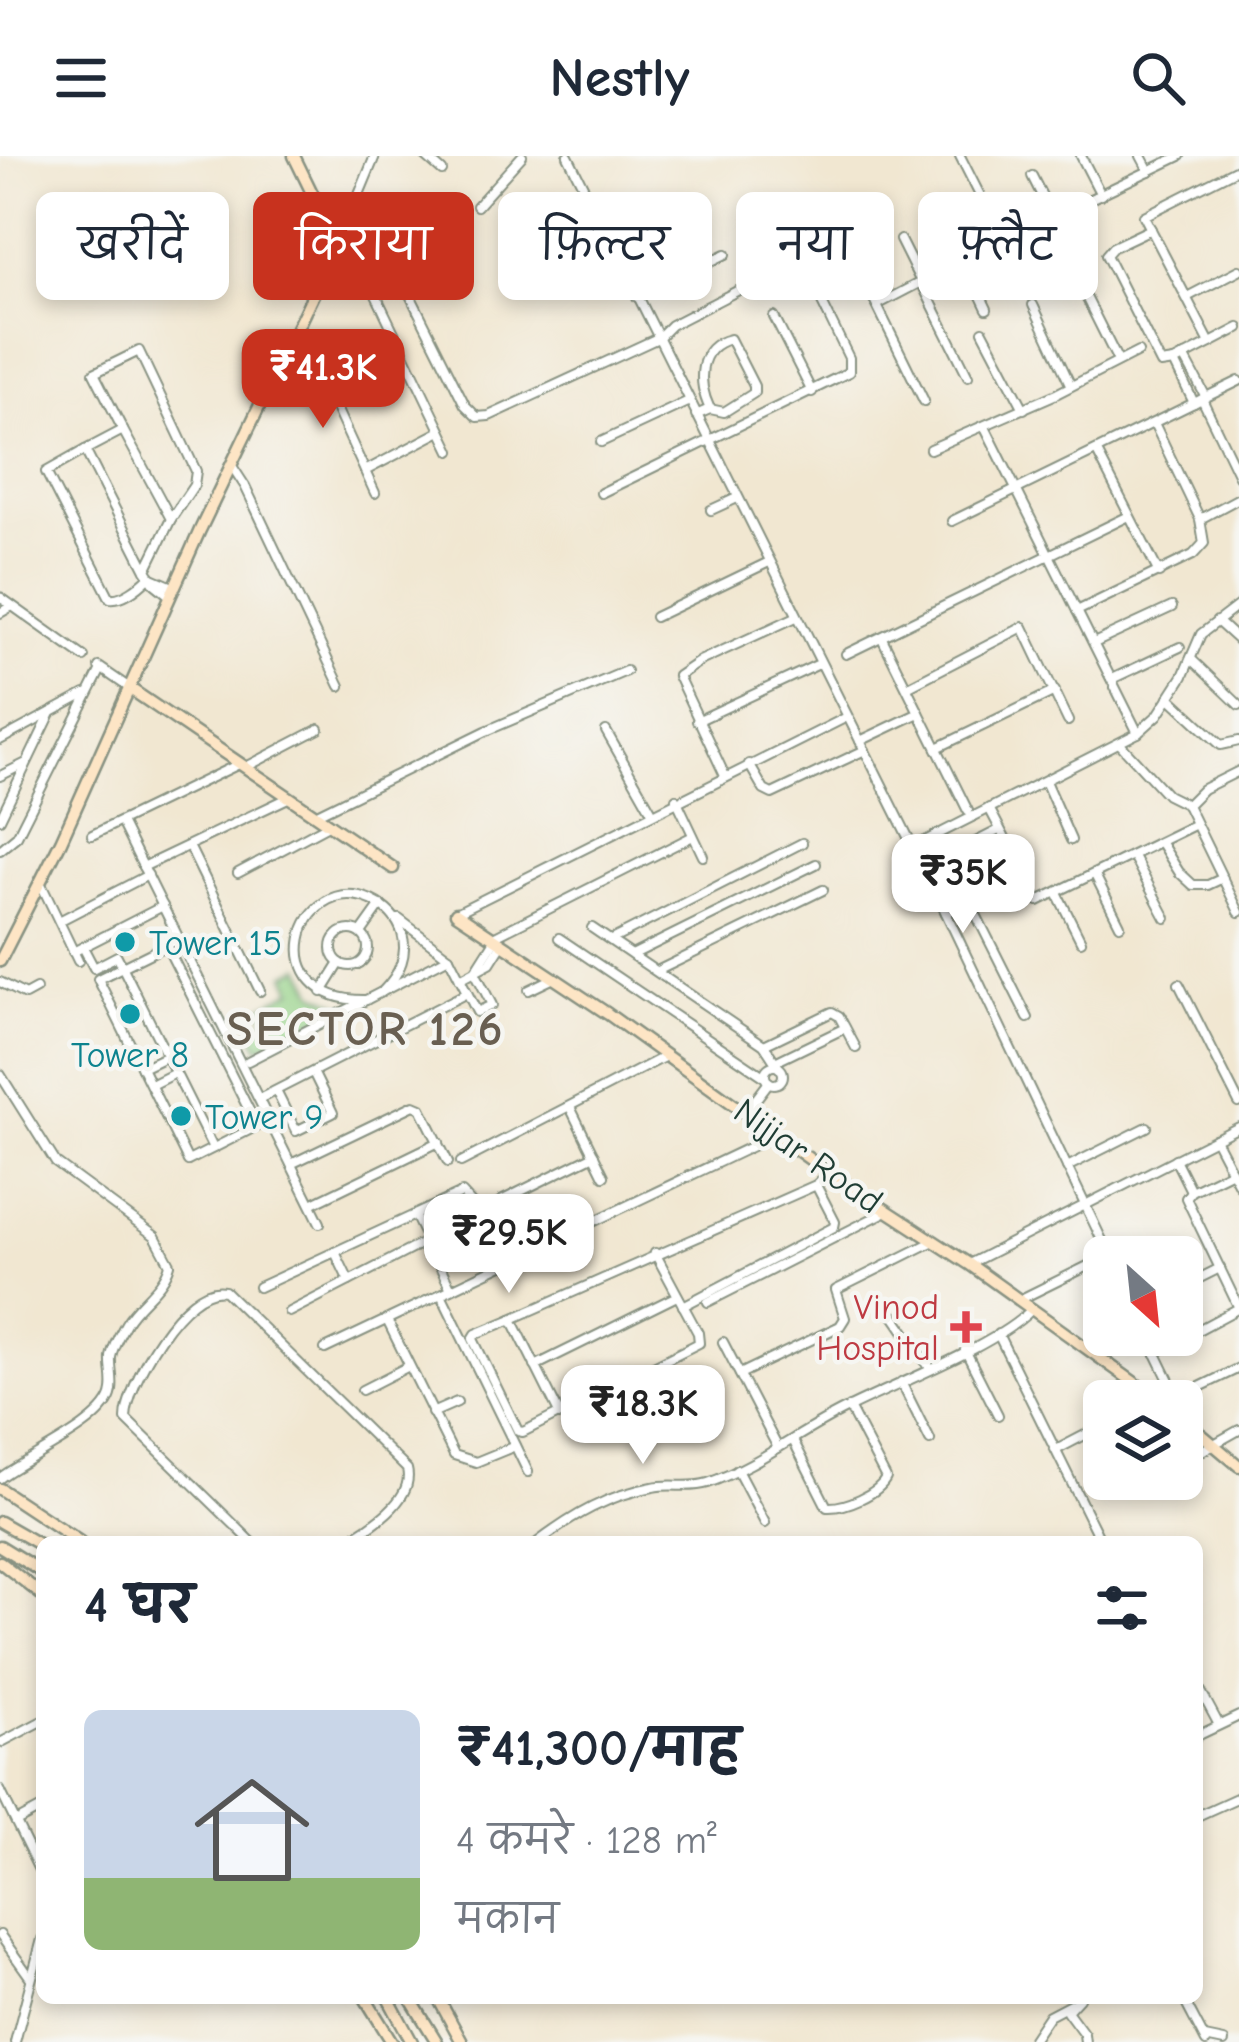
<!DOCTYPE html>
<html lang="hi">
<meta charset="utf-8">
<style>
body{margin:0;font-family:"Comic Neue","Playpen Sans Deva",sans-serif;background:#f2f2f3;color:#1f2937;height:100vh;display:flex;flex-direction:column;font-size:45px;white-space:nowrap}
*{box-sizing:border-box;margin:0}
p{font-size:39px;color:#747a83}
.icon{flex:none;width:66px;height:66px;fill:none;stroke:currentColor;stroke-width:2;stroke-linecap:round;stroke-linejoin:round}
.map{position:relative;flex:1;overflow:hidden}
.details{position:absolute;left:36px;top:1380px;width:1167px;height:468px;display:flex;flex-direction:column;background:#fff;border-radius:18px;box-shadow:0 6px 18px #0003}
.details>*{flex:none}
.guide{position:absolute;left:36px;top:36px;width:1167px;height:108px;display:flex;gap:24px}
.needle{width:78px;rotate:153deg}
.buttons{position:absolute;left:1083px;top:1080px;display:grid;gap:24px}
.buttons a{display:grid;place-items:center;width:120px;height:120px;border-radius:18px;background:#fff;box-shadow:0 6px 18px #0003;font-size:60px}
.price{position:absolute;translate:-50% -102px;padding:0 27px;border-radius:24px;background:#fff;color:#222;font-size:39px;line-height:78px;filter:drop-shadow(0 3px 6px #0008)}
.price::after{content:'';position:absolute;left:50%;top:72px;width:36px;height:27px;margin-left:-18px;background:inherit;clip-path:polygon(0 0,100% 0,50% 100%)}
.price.on{background:#c8321e;color:#fff}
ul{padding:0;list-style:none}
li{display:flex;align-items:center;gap:36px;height:300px;padding:0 48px}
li+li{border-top:3px solid #e0e1e3}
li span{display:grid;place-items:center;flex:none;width:336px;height:240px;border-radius:18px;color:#555}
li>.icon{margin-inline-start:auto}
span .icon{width:144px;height:144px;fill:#fffc;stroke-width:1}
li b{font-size:51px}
h2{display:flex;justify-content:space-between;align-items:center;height:144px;padding:0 48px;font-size:51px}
.tag{padding:0 42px;border-radius:18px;background:#fff;box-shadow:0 6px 18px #0003;font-size:42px;line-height:108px}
.tag.on{background:#c8321e;color:#fff}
header{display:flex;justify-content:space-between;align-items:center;height:156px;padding:0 48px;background:#fff;font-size:54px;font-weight:800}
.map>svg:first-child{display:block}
.green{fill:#94d186;stroke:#5a875d;stroke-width:3}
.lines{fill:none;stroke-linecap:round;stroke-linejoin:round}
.street-casing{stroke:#889282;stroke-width:12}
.secondary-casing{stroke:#889282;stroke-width:15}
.street{stroke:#fff;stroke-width:8}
.secondary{stroke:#fde5c5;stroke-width:10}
.culture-dot{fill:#0f9aa8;stroke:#f6f6f2;stroke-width:4.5}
.health-dot{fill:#e0444e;stroke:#f6f6f2;stroke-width:4.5}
.labels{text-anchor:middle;stroke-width:9;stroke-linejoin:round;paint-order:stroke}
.culture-label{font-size:36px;fill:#0d838f;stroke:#f6f6f2;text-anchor:start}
.street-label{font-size:36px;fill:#1f3d34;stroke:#f6f6f2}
.health-label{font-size:36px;fill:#be3a42;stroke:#f6f6f2;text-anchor:end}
.district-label{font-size:48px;font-weight:bold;letter-spacing:3px;fill:#695f51;stroke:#f6f6f2}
</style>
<header><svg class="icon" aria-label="menu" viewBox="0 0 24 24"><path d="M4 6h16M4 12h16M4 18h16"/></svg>Nestly<svg class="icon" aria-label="search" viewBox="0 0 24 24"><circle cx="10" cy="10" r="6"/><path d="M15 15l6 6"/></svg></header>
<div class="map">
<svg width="1239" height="1886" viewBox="0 0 1239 1886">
<rect width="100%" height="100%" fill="#f6f6f2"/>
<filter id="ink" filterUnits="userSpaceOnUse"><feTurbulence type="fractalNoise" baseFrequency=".00833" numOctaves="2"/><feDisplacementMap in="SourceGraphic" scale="24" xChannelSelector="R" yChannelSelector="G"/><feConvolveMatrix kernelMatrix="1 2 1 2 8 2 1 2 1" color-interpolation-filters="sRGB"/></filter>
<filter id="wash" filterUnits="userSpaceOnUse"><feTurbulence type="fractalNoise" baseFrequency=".004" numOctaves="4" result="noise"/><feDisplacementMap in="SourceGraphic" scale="48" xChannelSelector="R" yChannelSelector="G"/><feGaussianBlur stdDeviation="2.7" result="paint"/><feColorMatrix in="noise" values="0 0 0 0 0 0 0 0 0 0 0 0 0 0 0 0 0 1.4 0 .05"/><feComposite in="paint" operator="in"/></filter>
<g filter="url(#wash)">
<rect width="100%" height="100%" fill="#f1e7d1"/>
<polygon class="green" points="301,811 315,837 344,850 259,892 249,873 267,864 261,851 293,834 286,819"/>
</g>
<g filter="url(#ink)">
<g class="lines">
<g class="street-casing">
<g id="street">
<polyline points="425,0 442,15"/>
<polyline points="568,0 946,757 1110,1101"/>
<polyline points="960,0 999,77 1009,82 1180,0"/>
<polyline points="1081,0 1101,39"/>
<polyline points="1141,0 1149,15"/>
<polyline points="1032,20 1053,62"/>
<polyline points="477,50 522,0"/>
<polyline points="945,65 987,153"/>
<polyline points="1151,73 1113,91 1106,99 1161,208 1174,206 1239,172"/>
<polyline points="341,82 375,0"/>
<polyline points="900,84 968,220"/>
<polyline points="334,85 367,77 380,79 465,249 477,261 489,260 658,182 671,169 737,135"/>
<polyline points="329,107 361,108 451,295"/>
<polyline points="857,109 924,245"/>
<polyline points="1033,133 1072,113 1118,205"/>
<polyline points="637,141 726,98"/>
<polyline points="1187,141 1239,114"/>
<polyline points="877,149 1005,82"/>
<polyline points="1033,149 1070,228"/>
<polyline points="774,161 812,236"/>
<polyline points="983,175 1024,253"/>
<polyline points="1210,187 1144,60 1239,12"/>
<polyline points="285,199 304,204 319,215 375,337"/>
<polyline points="1184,200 1206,241"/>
<polyline points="1174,206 1194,247"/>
<polyline points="1202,243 1239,320"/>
<path d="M696,259L710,253C698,228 696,191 730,183L754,230V237L724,256L710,253"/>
<polyline points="985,271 1138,577"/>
<polyline points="123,274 94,217 139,195 196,315 194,329 171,363"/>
<polyline points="601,286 689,245"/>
<polyline points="930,293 1054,239 1138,196"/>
<path d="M85,294L46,316L110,442C123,444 140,430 150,420"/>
<polyline points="1097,296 1159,417"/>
<polyline points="232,310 245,330 340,530"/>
<polyline points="365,315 441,275"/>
<polyline points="601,337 849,216 849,202 814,130"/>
<polyline points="711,354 737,342"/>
<polyline points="1200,363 1239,342"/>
<polyline points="952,365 1239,225"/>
<polyline points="146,414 171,363 123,274 85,294 146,414 155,428 170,440"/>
<polyline points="152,422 175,432"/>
<polyline points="0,441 84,501"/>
<polyline points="1077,455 1193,399 1204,387 1200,363 1154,267"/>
<polyline points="0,457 12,450"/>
<polyline points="655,461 769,406"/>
<polyline points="1217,465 1239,485"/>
<polyline points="882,482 968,655"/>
<polyline points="1094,487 1172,451"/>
<polyline points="846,498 1129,360"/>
<polyline points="1191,503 1239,549"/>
<polyline points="99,511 131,533"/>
<polyline points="1112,523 1180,491"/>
<polyline points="907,531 1023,471 1068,565"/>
<polyline points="1169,541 1221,589 1239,585"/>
<polyline points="697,565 819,508"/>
<polyline points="606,575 652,656"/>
<polyline points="0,584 85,538"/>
<polyline points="860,585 919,557"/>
<polyline points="1120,588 1167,639 1187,649"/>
<polyline points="937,592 1055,535"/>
<polyline points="749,608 764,634 772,638 865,594"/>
<polyline points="246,611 319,573"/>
<polyline points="1239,615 1203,633 1187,649 1239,756"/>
<polyline points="0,620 26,607"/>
<polyline points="725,620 678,520 700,505 796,461"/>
<polyline points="1045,625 1071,684"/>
<polyline points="676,643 703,700"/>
<polyline points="989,652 1038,745 1194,669"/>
<polyline points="317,658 486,575 626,515"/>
<polyline points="0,663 51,557"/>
<polyline points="121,666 320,1067"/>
<polyline points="92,679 239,608"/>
<polyline points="936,679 1028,862"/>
<polyline points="1161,687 1179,716 1193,729 1208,729 1223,722"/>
<polyline points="189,690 260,835"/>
<polyline points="913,691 1138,577 1158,559 1183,520 1201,478 1239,449"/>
<polyline points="0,694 17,680 101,513"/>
<polyline points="948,700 999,674"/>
<polyline points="1133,700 1166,762"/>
<polyline points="143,711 288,642"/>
<polyline points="238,717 330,668"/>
<polyline points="1095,719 1120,769"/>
<polyline points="41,728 78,805"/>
<polyline points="1057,737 1081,785"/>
<polyline points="456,757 847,561"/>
<polyline points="946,757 1023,720"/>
<polyline points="399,763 449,801 477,856 492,849 475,816"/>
<polyline points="59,765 148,719"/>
<polyline points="592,772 764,889 779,912"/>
<circle cx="350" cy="792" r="18"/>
<polyline points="361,777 381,749"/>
<polyline points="493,781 693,680"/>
<polyline points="559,782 765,921"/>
<polyline points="179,783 98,823 188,1005 269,964"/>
<polyline points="611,784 802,687"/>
<polyline points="166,789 257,970"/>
<polyline points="83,791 94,812 117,800 213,992"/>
<polyline points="73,796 163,750"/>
<polyline points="632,799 816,708"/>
<polyline points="476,814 495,784"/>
<polyline points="657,815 823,734"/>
<polyline points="460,823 490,807 502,788"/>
<polyline points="0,826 25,839 36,833"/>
<polyline points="1179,828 1239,947"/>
<polyline points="529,834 554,822"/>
<polyline points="322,836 340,807"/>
<path d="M366,844C259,846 297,712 371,744C386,751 397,761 402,777C409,801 398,820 382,836"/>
<polyline points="764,889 832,856 839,860 856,892"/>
<polyline points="248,905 449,801"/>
<polyline points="777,905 845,872"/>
<circle cx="774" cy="919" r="9"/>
<polyline points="142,912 167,900"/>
<path d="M0,918L56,1007L155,1080L170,1108C164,1132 138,1146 126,1167C120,1178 113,1189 111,1201C110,1214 115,1227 111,1239C101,1270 27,1301 0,1322"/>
<polyline points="151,929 175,917"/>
<polyline points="276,935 296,975 333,957 313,916"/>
<polyline points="259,943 467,837"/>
<polyline points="570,951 604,1020"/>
<polyline points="747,955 769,926"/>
<polyline points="1215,983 1239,1029"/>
<polyline points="1175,1003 1191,1035"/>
<polyline points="461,1006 666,900"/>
<polyline points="291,1008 414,949 421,952 448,1006"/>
<polyline points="1067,1011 1147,971"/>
<polyline points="1232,1015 1191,1035 1186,1042 1239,1152"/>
<polyline points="501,1045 594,999"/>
<polyline points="311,1048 439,986"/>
<polyline points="415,1059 451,1133"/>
<polyline points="335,1096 349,1125"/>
<polyline points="969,1108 1239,971"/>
<polyline points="259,1131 462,1037 474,1050 502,1109"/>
<polyline points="1182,1131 1220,1112"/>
<polyline points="441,1138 528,1316"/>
<polyline points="1019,1144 1104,1102"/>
<polyline points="708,1146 887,1055"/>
<polyline points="683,1150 834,1071 835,1066 816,1029"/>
<polyline points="289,1156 427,1085"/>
<polyline points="894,1160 930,1212"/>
<polyline points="512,1163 476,1178 473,1183 518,1275 523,1276 699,1187 698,1177 655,1097"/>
<polyline points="387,1164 454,1299 476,1306 515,1290"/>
<polyline points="998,1178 1101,1386"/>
<polyline points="1147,1179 1179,1245"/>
<polyline points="723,1186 778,1292"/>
<polyline points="325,1193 778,978"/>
<polyline points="965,1194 998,1259"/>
<polyline points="1155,1197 1239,1152"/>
<polyline points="535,1210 677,1140"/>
<polyline points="740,1218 840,1170 845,1162 836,1134 934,1085"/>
<polyline points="901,1226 930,1284"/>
<polyline points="362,1234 409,1210"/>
<polyline points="1177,1242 1239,1212"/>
<polyline points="432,1257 457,1246"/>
<polyline points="560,1259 512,1163 816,1029 829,1017"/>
<path d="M793,1284L827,1351C845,1352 878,1338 886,1322L849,1251"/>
<polyline points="1056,1294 1104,1269"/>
<polyline points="1182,1306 1239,1274"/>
<polyline points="737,1314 765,1367"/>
<path d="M252,1386L126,1263C126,1228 185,1126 225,1135L407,1313C415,1344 369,1372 345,1386"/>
<path d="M538,1386C574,1359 608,1339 653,1331C671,1327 690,1333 708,1327C757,1310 799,1276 846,1253C895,1228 997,1190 1032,1153"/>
<polyline points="1197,1528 1219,1569"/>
<polyline points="1197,1580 1239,1560"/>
<polyline points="0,1587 42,1565"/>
<polyline points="0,1634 42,1720"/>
<polyline points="1197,1660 1239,1641"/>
<polyline points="16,1666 42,1652"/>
<polyline points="0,1779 30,1821"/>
<polyline points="1079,1842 1067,1855 1084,1878 1085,1886"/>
<polyline points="1183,1842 1206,1886"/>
<polyline points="1205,1882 1224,1886"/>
<polyline points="15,1886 42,1783"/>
<polyline points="1031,1886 1049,1859 1070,1848"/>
</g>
</g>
<g class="secondary-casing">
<g id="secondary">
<polyline points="132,534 393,712"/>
<polyline points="456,757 608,858 829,1017 969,1108 1160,1245"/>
<polyline points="0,805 61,685 200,374 333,97 331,76 294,0"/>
<polyline points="1182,1262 1239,1310"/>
<polyline points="0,1333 80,1386"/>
<polyline points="0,1366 42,1390"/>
<polyline points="0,1390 42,1416"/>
<polyline points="0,1406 42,1439"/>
<polyline points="365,1842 392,1886"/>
<polyline points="388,1842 412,1886"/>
<polyline points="410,1842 437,1886"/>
<polyline points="438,1842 462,1886"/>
</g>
</g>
<use href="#street" class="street"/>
<use href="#secondary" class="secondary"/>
</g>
</g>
<g class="culture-dot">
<circle cx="125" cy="786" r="12"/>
<circle cx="130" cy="858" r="12"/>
<circle cx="181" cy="960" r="12"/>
</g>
<path class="health-dot" d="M960 1153h12v12h12v12h-12v12h-12v-12h-12v-12h12z"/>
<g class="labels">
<g class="culture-label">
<text x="149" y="799">Tower 15</text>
<text x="130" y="911" text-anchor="middle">Tower 8</text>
<text x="205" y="973">Tower 9</text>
</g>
<g class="street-label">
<text transform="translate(809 999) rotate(35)" y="13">Nijjar Road</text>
</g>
<g class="health-label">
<text x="939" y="1163">Vinod<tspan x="939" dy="41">Hospital</tspan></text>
</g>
<g class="district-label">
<text x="366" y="889">SECTOR 126</text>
</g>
</g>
</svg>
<div class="buttons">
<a><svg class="needle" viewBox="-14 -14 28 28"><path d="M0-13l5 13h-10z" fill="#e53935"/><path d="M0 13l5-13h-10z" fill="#747a83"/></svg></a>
<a><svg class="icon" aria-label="layers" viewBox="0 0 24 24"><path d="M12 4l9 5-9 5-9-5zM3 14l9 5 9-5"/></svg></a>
</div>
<b class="price on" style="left:323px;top:275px">₹41.3K</b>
<b class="price" style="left:963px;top:780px">₹35K</b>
<b class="price" style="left:509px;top:1140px">₹29.5K</b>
<b class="price" style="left:643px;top:1311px">₹18.3K</b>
<div class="guide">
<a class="tag">खरीदें</a>
<a class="tag on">किराया</a>
<a class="tag">फ़िल्टर</a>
<a class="tag">नया</a>
<a class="tag">फ़्लैट</a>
</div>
<section class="details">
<h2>4 घर<svg class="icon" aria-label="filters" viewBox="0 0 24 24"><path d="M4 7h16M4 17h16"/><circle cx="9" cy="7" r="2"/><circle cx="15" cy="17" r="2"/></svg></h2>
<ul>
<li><span style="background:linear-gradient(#c9d6e8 70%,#8fb573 0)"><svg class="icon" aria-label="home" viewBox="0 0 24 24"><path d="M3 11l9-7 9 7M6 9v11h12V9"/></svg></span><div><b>₹41,300/माह</b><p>4 कमरे · 128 m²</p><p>मकान</p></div></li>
</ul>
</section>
</div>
